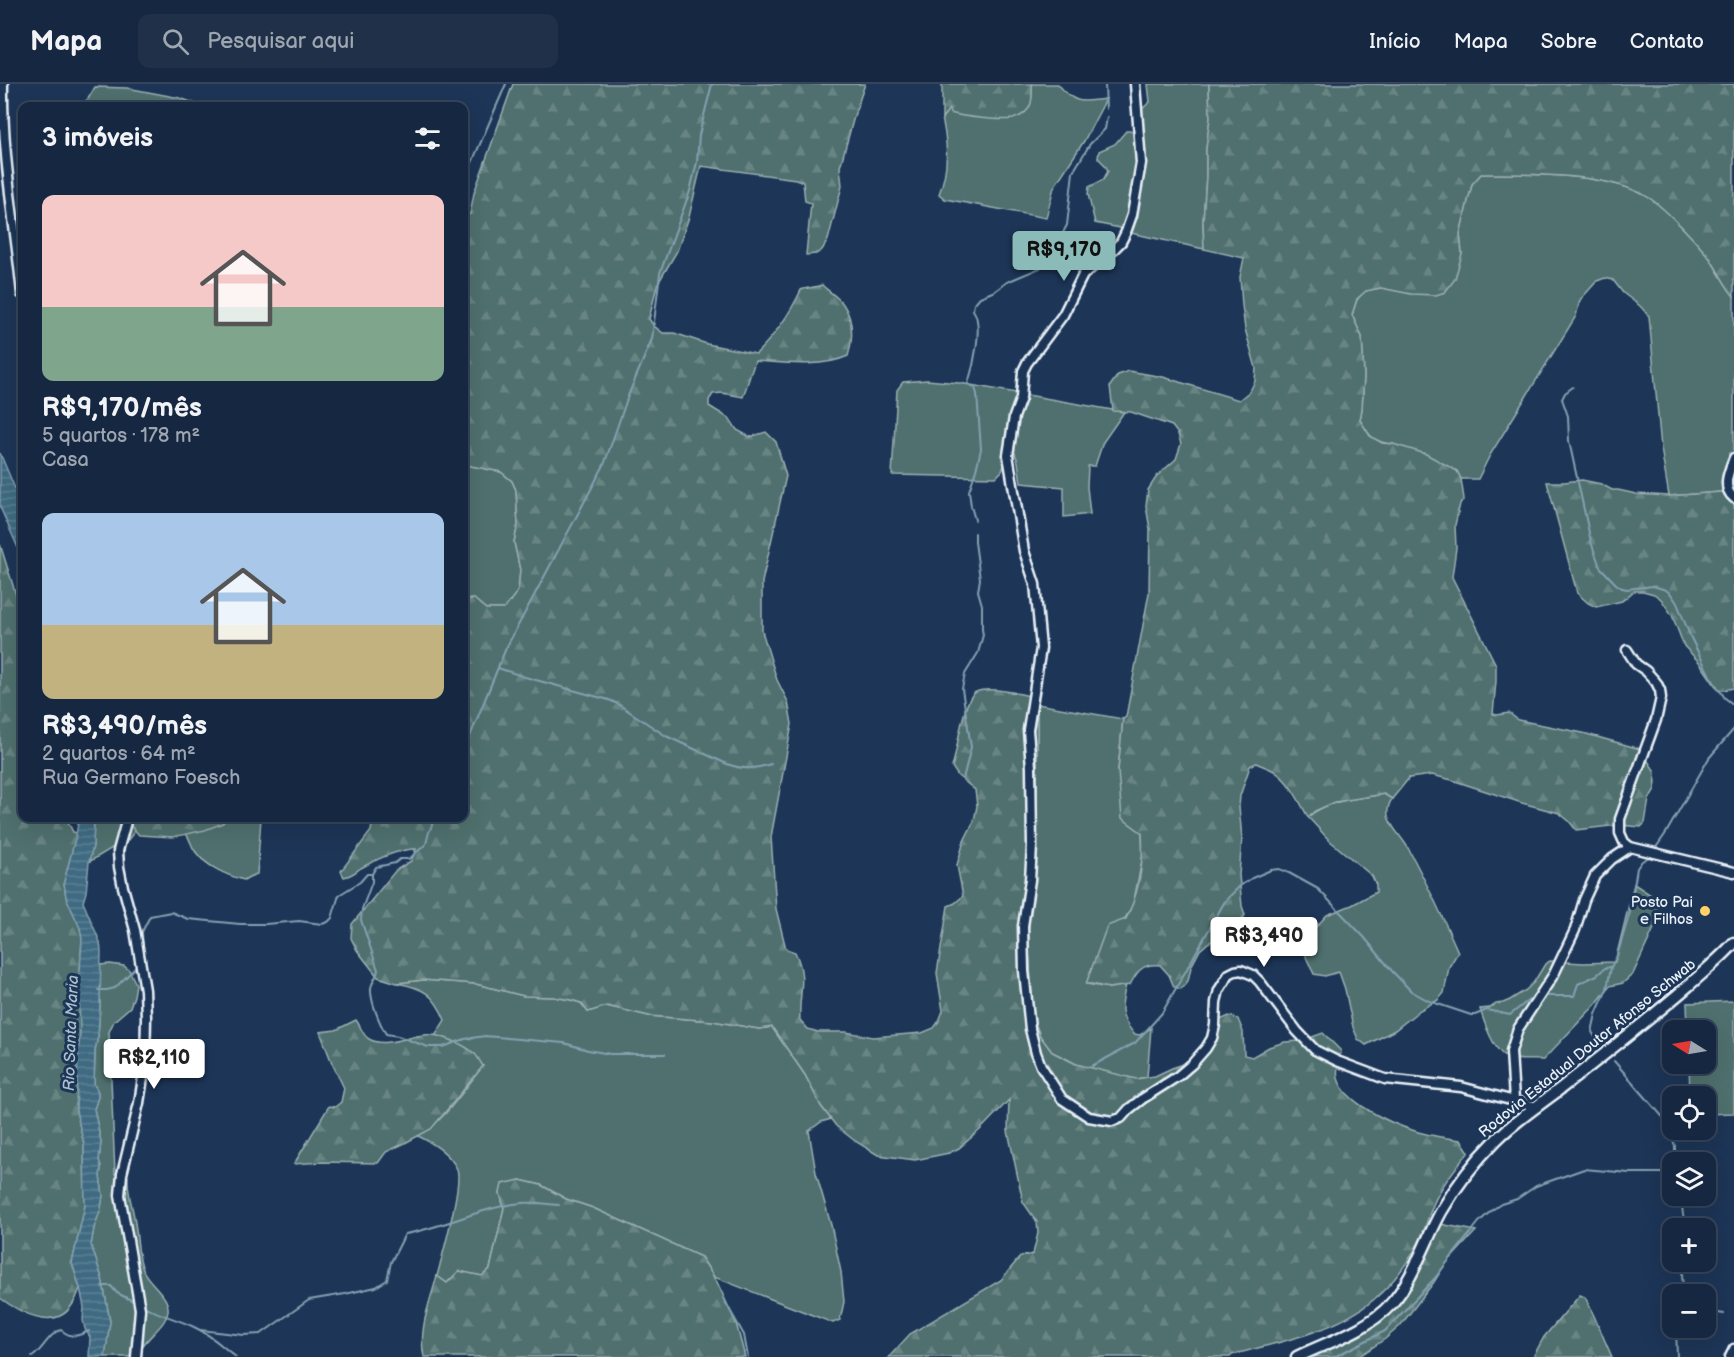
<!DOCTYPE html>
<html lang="pt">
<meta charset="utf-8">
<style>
body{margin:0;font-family:"Balsamiq Sans",sans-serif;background:#1f3048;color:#f1f3f6;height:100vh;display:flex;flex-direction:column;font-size:22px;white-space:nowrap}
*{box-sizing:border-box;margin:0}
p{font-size:20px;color:#9ea6b1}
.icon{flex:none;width:33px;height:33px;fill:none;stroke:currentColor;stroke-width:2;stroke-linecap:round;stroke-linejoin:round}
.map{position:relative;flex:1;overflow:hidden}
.drawer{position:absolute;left:18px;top:18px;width:450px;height:720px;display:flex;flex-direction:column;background:#162841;border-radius:12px;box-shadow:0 6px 24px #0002,0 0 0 2px #35445a}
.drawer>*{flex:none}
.needle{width:39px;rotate:281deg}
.controls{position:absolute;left:1662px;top:936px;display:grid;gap:12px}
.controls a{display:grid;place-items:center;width:54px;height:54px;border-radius:12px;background:#162841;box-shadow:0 6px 24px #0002,0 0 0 2px #35445a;font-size:30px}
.price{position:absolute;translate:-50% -51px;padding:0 14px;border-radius:6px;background:#fff;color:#222;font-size:20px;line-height:39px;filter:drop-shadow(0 2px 3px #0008)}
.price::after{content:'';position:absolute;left:50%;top:36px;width:18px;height:14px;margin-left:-9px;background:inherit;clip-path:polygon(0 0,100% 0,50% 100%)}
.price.current{background:#8bbbb9;color:#111}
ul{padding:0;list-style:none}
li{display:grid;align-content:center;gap:12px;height:318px;padding:0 24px}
li span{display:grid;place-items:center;height:186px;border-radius:12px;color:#555}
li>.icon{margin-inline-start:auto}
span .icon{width:108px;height:108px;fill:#fffc;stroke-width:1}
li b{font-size:26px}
h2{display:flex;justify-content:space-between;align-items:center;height:72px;padding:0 24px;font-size:26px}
header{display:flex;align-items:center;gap:36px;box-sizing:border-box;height:84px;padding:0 30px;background:#162841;border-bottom:2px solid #35445a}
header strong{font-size:28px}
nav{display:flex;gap:33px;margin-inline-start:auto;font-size:21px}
.search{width:420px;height:54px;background:#1f3048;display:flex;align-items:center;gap:15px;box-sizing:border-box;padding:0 21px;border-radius:12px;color:#9ea6b1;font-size:22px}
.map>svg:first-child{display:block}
.green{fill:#4f6f6e;stroke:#9cb0b3;stroke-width:1.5}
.forest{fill:url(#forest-firs);stroke:#9cb0b3;stroke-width:1.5}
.water{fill:url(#water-rules);stroke:#83a1b1;stroke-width:1.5}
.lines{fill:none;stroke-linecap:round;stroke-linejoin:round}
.stream{stroke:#83a1b1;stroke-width:2}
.minor-casing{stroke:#e8f1f8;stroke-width:13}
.major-casing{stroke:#e8f1f8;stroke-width:15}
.minor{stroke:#1d3557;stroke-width:8}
.major{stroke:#1d3557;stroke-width:10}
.poi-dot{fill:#ffd166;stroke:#1d3557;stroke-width:2}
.labels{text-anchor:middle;stroke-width:6;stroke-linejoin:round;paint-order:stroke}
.poi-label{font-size:15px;fill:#e8f1f8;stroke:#1d3557;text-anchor:end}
.street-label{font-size:15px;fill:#e8f1f8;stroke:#1d3557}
.water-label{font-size:16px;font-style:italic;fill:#adc2cf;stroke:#1d3557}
</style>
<header>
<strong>Mapa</strong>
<div class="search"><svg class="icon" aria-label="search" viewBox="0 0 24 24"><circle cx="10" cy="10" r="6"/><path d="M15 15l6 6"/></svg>Pesquisar aqui</div>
<nav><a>Início</a><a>Mapa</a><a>Sobre</a><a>Contato</a></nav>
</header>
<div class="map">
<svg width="1734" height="1273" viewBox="0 0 1734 1273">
<defs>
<pattern id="forest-firs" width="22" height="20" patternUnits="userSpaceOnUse" patternTransform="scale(1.5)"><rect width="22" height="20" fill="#4f6f6e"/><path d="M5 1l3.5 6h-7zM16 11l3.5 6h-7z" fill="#688483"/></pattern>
<pattern id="water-rules" width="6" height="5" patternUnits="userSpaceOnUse" patternTransform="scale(1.5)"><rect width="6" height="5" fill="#3f6b82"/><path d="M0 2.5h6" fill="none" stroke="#5b8194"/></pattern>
</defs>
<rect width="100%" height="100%" fill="#1d3557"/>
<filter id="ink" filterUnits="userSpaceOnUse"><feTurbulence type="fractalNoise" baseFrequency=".0167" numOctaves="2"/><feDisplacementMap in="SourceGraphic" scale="12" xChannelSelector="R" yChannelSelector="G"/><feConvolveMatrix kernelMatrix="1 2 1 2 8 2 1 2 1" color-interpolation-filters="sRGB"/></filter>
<g filter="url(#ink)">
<g class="green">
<path d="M1032,0H1058C1075,21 1081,18 1106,15L1084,57L1054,103L1046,134L945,115L939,110C949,84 948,60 942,34L949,24C969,29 1016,47 1029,23C1033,17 1032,7 1032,0Z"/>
<polygon points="1148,0 1209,0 1210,34 1206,65 1206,91 1203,138 1204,165 1131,149 1120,144 1095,139 1088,110 1089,103 1103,96 1108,87 1105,81 1098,74 1099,67 1115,60 1126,47 1133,47 1138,42 1142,25 1150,18"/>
<polygon points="95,3 127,4 180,14 202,22 220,21 225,22 79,22 88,15"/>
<path d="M1481,90C1529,90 1611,88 1651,115C1669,128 1695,156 1709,173C1718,186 1724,200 1734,212V407L1669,412L1661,364L1649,232L1640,222L1623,209L1613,196L1605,194L1597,197L1580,216L1576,232L1490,371L1478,395H1461L1457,387L1393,360C1374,359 1369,352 1360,336L1362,325L1364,292L1362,253L1352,231C1354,226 1355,220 1357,216C1367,196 1394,206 1411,210L1462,170L1460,150L1472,100Z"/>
<polygon points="927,296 959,299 1124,328 1103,358 1095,382 1088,382 1087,403 1090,430 1064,433 1064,403 1021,399 1018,378 1015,369 1009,369 1002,387 996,393 892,391 897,306 903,298"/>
<polygon points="464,379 471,382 501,388 512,397 516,406 518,441 514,458 520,486 518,507 504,525 486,525 474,515 464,516"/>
<path d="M1037,620L1123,635L1118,687L1142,749L1143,771L1133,821L1086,900L1109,904L1126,901C1120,924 1119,931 1134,950L1140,951L1151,944L1147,993L1136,995L1093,986L1076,980L1065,974L1052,968L1040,952L1033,934L1028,849L1037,750Z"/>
<path d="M1384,710L1392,715C1388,721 1387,725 1388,732C1391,744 1402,753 1408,764C1426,798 1443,833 1458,868L1449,883L1444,909L1438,916L1420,926L1395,946L1366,961L1358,955L1353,943L1345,905L1339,888L1325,892L1314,890L1306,873V854L1327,831L1352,821L1376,808V801L1372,792L1329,756L1308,733C1329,715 1358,715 1384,710Z"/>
<polygon points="94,734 131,734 131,742 135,747 120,766 117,761 89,778 93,762"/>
<path d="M226,734H261L257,790L249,793L244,796C228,792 205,782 195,767C191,762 191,756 186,750L222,739Z"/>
<path d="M1634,800L1651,811L1661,829L1633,890L1623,899L1610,902L1596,920L1543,976C1534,975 1517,977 1509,974C1494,970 1484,938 1480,925L1490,924L1496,920L1503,919L1510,916L1526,906L1534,898L1545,880L1550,877L1583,879L1615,878Z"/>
<path d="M110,880L124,882L129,886L136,900L134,912L130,923L114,937L109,948L115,1090L128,1093C127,1109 133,1123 135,1139C138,1155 137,1173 144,1188C150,1200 170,1213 168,1227C166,1244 141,1255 138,1273H105L110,1237L102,1194L91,1161L94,1144L101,1124L103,1111L100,1093L101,1083L99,1076L101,1058L94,1025L98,1013V1008L94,1000L95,966L98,952L100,921V881Z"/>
<path d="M423,896L476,900L524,912L554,913L571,916L581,919L588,928L606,922L649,932L713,937L759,945L772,943L805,991L821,1022L831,1035L821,1038L809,1047L816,1089L831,1141L841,1188L844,1218L840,1236L833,1239L714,1193L701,1173L593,1124L566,1115L541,1101L520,1096L500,1109L504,1124L490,1185L482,1192L459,1187L447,1199L437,1192C442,1173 463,1100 457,1085C450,1070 433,1059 418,1052C446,1036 463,1006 483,982L464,963L435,952L445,936C434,910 424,904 397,899Z"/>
<polygon points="1734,917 1734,1029 1706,1030 1706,1012 1690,1012 1689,980 1706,980 1706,946 1688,946 1687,919"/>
</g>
<g class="forest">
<path d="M513,0H865L855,29L840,83L842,102L828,156L822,166L816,170L806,171L811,119L805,117L803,98L796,95L701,82L689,133L677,167L657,201L649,235L654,242L663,249H674L707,260L756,270C775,251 790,230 801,206C808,203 815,204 822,201C828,207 838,213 843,220C854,236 853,255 848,272C822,284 783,279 755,277L743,313L722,309L713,310L709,316V322L730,335L737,346L750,353L766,348L776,358L786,392L762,498V547L777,596L788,618L792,640L771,753L776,825L786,865L795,868C808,895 798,909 800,936L808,945L818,948H846L873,953L922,949L934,944L939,937L943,927L937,889L948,822L955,819L963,812L957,781L964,757L974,737L977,722L975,706L958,692L952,683C957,669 963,613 976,608C990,602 1022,610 1037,614V750L1028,849L1033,934L1040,952L1052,968L1076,980L1136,995L1155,992L1172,984L1192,977L1209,958L1218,937L1229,932L1238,935L1243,948L1244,971L1252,973L1269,963L1285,958L1301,957L1323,949L1341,967C1339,975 1336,986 1338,994C1344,1019 1392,1040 1415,1047C1430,1052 1446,1054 1461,1056L1469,1068C1455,1084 1441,1102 1433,1121C1428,1134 1424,1148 1418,1160C1373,1242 1315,1248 1232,1271L1230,1273H889L910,1250L1001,1196L1020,1173L1033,1170L1038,1149L1037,1138L1023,1118L1008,1047L1009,1016L980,1046L959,1064L949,1069L915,1076L878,1071L855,1057L836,1042L821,1022L805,991L772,943L759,945L713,937L649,932L607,922L588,928L581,919L571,916L554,913L524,912L476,900L423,896L397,899L378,893L357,866L351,854L352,840L396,786L411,777L416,765C397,765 377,775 361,784C355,788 351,792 344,793L341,787L371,747L373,734H464V516L474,515L486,525H504L518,507L520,486L514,458L518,441L516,406L512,397L501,388L471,382L464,379V133L470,130L474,109Z"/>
<path d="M942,0H1032C1032,7 1033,18 1029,24C1025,30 1020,33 1013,35C999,37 964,33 950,29L949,25L942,34Z"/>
<path d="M1209,0H1734V212C1724,200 1718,186 1709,173C1695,156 1669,128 1651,115C1611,88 1529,90 1481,90L1472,100L1460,150L1462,170L1455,195L1445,208L1436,211L1411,210L1381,204L1366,207L1357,215L1352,231L1362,253L1364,292L1362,325L1360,336L1370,352L1382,359L1393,360L1426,370L1457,387L1461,395L1464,415L1460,420L1455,441L1456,464L1452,493L1496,581V597L1493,630L1497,631L1509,629L1518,636L1583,649L1640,665L1654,686L1656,698L1655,705L1649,715L1645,739L1641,743L1619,741L1576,746L1569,737L1559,729L1522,719L1452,696L1432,691L1409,694L1392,715L1384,710L1335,718L1315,727L1308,733C1299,717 1290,697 1274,687C1269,684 1262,682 1256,679L1250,682L1240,712L1239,723L1242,754L1239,791L1242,822L1245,831L1244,833L1228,852L1218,854L1208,859L1200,866L1191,883L1188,897L1181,905L1174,903L1169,891L1160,881C1143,879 1137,887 1130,901L1109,904L1092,900H1086L1107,842L1126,835C1139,809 1144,779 1142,749L1122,734L1118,687L1123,635L1126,633L1149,509L1150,445L1146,422L1148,406L1157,392L1176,375L1181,360L1178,350L1172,342L1131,328L1113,327L1110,302L1118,291L1129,287L1163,293L1239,316L1250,307L1255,297L1256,284L1245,245L1242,221L1240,193L1244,174L1204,165L1203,138L1206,92V65L1210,34Z"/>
<polygon points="1582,396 1601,400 1612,406 1618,406 1636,410 1669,412 1734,407 1734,604 1719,607 1700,579 1684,562 1672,531 1661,515 1654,510 1643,507 1634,507 1622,517 1596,523 1588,519 1577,509 1547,398 1564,398"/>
<path d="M0,460L22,530V734H66L73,748L77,749L64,798L66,813L80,843L82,855L79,901L80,951L78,970L76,1027L84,1060L85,1122L72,1179L80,1204C78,1209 76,1216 72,1221C55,1248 19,1228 0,1214Z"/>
<polygon points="131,734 226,734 223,739 205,746 173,753 139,751 131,742"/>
<path d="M356,936C361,942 362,951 369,955C384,964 407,953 423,951C439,949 464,960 475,970C478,973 480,978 483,982L442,1032L431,1045L403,1060L386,1068L378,1079L321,1078L294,1080L329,1022L335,1023L341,1018L344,1004L332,979L320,948L336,946Z"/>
<path d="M520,1096L541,1101L566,1115L593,1124L701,1173L717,1198L736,1239L745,1273H424C418,1246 430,1218 437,1192L447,1199L459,1187L482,1192L490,1185L504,1124L500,1109L502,1100Z"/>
<polygon points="1440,1140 1476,1147 1444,1182 1434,1198 1400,1242 1385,1255 1358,1273 1307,1273 1319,1260 1373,1232 1424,1174"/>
<polygon points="1580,1211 1585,1213 1591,1225 1612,1273 1533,1273 1544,1253"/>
</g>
<g class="water">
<polygon points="0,369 19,414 22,426 22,473 0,423"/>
<polygon points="79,734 94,734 93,762 89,778 86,808 83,818 100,858 101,867 100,921 98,952 95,966 94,1000 98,1008 98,1013 94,1025 101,1058 99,1076 101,1083 100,1093 103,1111 101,1124 94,1144 91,1161 102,1194 110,1238 105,1273 89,1273 90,1253 85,1245 83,1236 84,1223 80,1204 72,1179 85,1122 84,1060 76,1027 78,970 80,951 79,901 82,855 80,844 66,813 64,798 76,751"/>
</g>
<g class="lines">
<g class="stream">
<polyline points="1105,0 1106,25"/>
<polyline points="464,97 506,0"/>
<polyline points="1573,303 1565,309 1562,315 1568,332 1569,357 1591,458 1600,483 1616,500 1622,504 1627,505 1653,502 1666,506 1671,510 1677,519 1691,554 1710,592 1725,614 1734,621"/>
<path d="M975,436L971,422L969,407L976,386L981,365L977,310L975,304L968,300C973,284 984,240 973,226L974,220L980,213L995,207L1007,198L1040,184L1050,174L1067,141L1073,88L1090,60L1105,45L1107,33"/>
<path d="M498,584L525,593L609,616L618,620L666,652L727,680C743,686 755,685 771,680"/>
<polyline points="464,667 506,564 604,381 628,312 652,255 660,189 690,107 697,78 699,51 712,0"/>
<polyline points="963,695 971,663 962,605 965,590 978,569 983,551 982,545 982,521 978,507 980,495 975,458 975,449"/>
<path d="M435,734L429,748L426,760L409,775H400L395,779L376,783L372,790V798L362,825L361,836L378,886C377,892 372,898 371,904C370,917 380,940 386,950L398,952L428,963H443L465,955L485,952L564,959L588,966L610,970H665"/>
<polyline points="1655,765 1666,749 1709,674 1734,645"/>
<polyline points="143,870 142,848 150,832 171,828 188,835 240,840 266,840 299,837 322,840 328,838 332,834 339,811 360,798 367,790 372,790"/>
<polyline points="98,906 107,906 115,904 137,882"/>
<polyline points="1547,912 1574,912 1578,900 1597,891 1605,884 1611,883"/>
<polyline points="1600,961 1592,948 1596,930 1607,905 1611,883 1617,872 1630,828 1637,784 1642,777 1651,772"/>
<polyline points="1614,977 1668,1039 1675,1062 1675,1078"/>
<polyline points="1092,982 1135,959 1162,929 1225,817 1240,802 1252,794 1271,786 1279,785 1289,789 1318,805 1364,853 1392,887 1411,907 1429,917 1471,931 1475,931 1487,926 1510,931 1534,912"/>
<polyline points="1681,1112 1683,1131 1687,1144"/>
<polyline points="1684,1178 1682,1193 1684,1210"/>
<polyline points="102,1202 111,1202 117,1209 133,1217"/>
<polyline points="723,1214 744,1251 748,1273"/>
<path d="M146,1223C161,1232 178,1235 194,1243C210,1250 222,1262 236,1273"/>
<polyline points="1706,1227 1724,1230"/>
<polyline points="1676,1244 1677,1273"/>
<path d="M200,1246L244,1251L261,1250L309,1216L345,1210L376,1203L387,1196L391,1178L405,1150C445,1143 482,1123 522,1119C534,1118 547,1120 559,1121"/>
<path d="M32,1273C43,1266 49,1249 61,1246C72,1255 78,1252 89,1247"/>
<polyline points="1334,1273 1385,1247 1435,1194 1479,1138 1492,1126 1501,1120 1517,1115 1536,1102 1584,1085 1629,1089 1672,1089"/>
</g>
<g class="minor-casing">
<g id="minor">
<path d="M3,0C2,71 15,140 22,210"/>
<polyline points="1135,0 1141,79 1132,131 1126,148 1121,158 1111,168 1083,191 1063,231 1027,279 1023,287 1021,314 1014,333 1008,371 1024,467 1035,500 1041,564 1028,646 1031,683 1032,762 1030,796 1023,842 1024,887 1030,945 1036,969 1041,982 1062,1015 1089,1033 1112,1037 1121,1034 1129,1025 1142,1015 1178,992 1192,980 1206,964 1212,954 1215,941 1216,918 1219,906 1229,890 1235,887 1241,886 1253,891 1260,898 1297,947 1315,966 1337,977 1385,995 1461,1003 1537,1023"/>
<path d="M1734,374C1729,387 1721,404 1734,414"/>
<polyline points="1627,566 1636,580 1646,587 1656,598 1660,606 1661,614 1656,636 1620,735 1620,749 1624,758 1630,763 1734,788"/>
<polyline points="127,734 118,767 119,783 123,803 135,846 145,906 146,933 145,981 139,1019 122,1090 120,1111 140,1225 136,1273"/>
<polyline points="1514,1016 1511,967 1518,945 1554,890 1575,846 1584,816 1595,792 1612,775 1630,763"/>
<polyline points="1730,1273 1734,1265"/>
</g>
</g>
<g class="major-casing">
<path id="major" d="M1297,1273C1330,1257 1366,1247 1391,1220C1413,1196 1425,1157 1441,1128C1456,1102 1475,1077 1496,1056C1514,1038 1536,1023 1556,1008C1601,973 1645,939 1688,902C1703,888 1720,875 1734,859"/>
</g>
<use href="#minor" class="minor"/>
<use href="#major" class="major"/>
</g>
</g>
<circle class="poi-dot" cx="1705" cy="827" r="6"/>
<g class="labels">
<g class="poi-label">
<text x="1693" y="823">Posto Pai<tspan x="1693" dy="17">e Filhos</tspan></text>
</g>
<g class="street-label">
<text transform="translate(1587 964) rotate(-39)" y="5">Rodovia Estadual Doutor Afonso Schwab</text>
</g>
<g class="water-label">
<text transform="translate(70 949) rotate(-88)" y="6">Rio Santa Maria</text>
</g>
</g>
</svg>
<div class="controls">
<a><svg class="needle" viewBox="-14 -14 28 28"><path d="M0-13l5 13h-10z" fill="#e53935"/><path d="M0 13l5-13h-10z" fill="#9ea6b1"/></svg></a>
<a><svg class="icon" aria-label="locate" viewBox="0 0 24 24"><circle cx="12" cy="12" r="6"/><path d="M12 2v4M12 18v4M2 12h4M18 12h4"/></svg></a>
<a><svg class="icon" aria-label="layers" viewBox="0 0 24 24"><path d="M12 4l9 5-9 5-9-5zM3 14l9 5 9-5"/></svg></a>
<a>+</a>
<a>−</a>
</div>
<b class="price current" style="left:1064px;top:198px">R$9,170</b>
<b class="price" style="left:1264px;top:884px">R$3,490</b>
<b class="price" style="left:154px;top:1006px">R$2,110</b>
<section class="drawer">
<h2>3 imóveis<svg class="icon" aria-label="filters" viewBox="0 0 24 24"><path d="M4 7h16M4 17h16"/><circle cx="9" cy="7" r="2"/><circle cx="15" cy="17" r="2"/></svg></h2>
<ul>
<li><span style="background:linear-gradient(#f6c9c9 60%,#7fa58c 0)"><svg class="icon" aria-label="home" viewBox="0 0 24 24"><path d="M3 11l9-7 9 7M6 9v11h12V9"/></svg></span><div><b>R$9,170/mês</b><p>5 quartos · 178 m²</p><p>Casa</p></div></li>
<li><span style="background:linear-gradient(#a9c7e8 60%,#c2b280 0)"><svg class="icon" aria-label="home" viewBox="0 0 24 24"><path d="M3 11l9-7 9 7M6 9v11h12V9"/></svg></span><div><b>R$3,490/mês</b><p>2 quartos · 64 m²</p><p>Rua Germano Foesch</p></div></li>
</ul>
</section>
</div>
